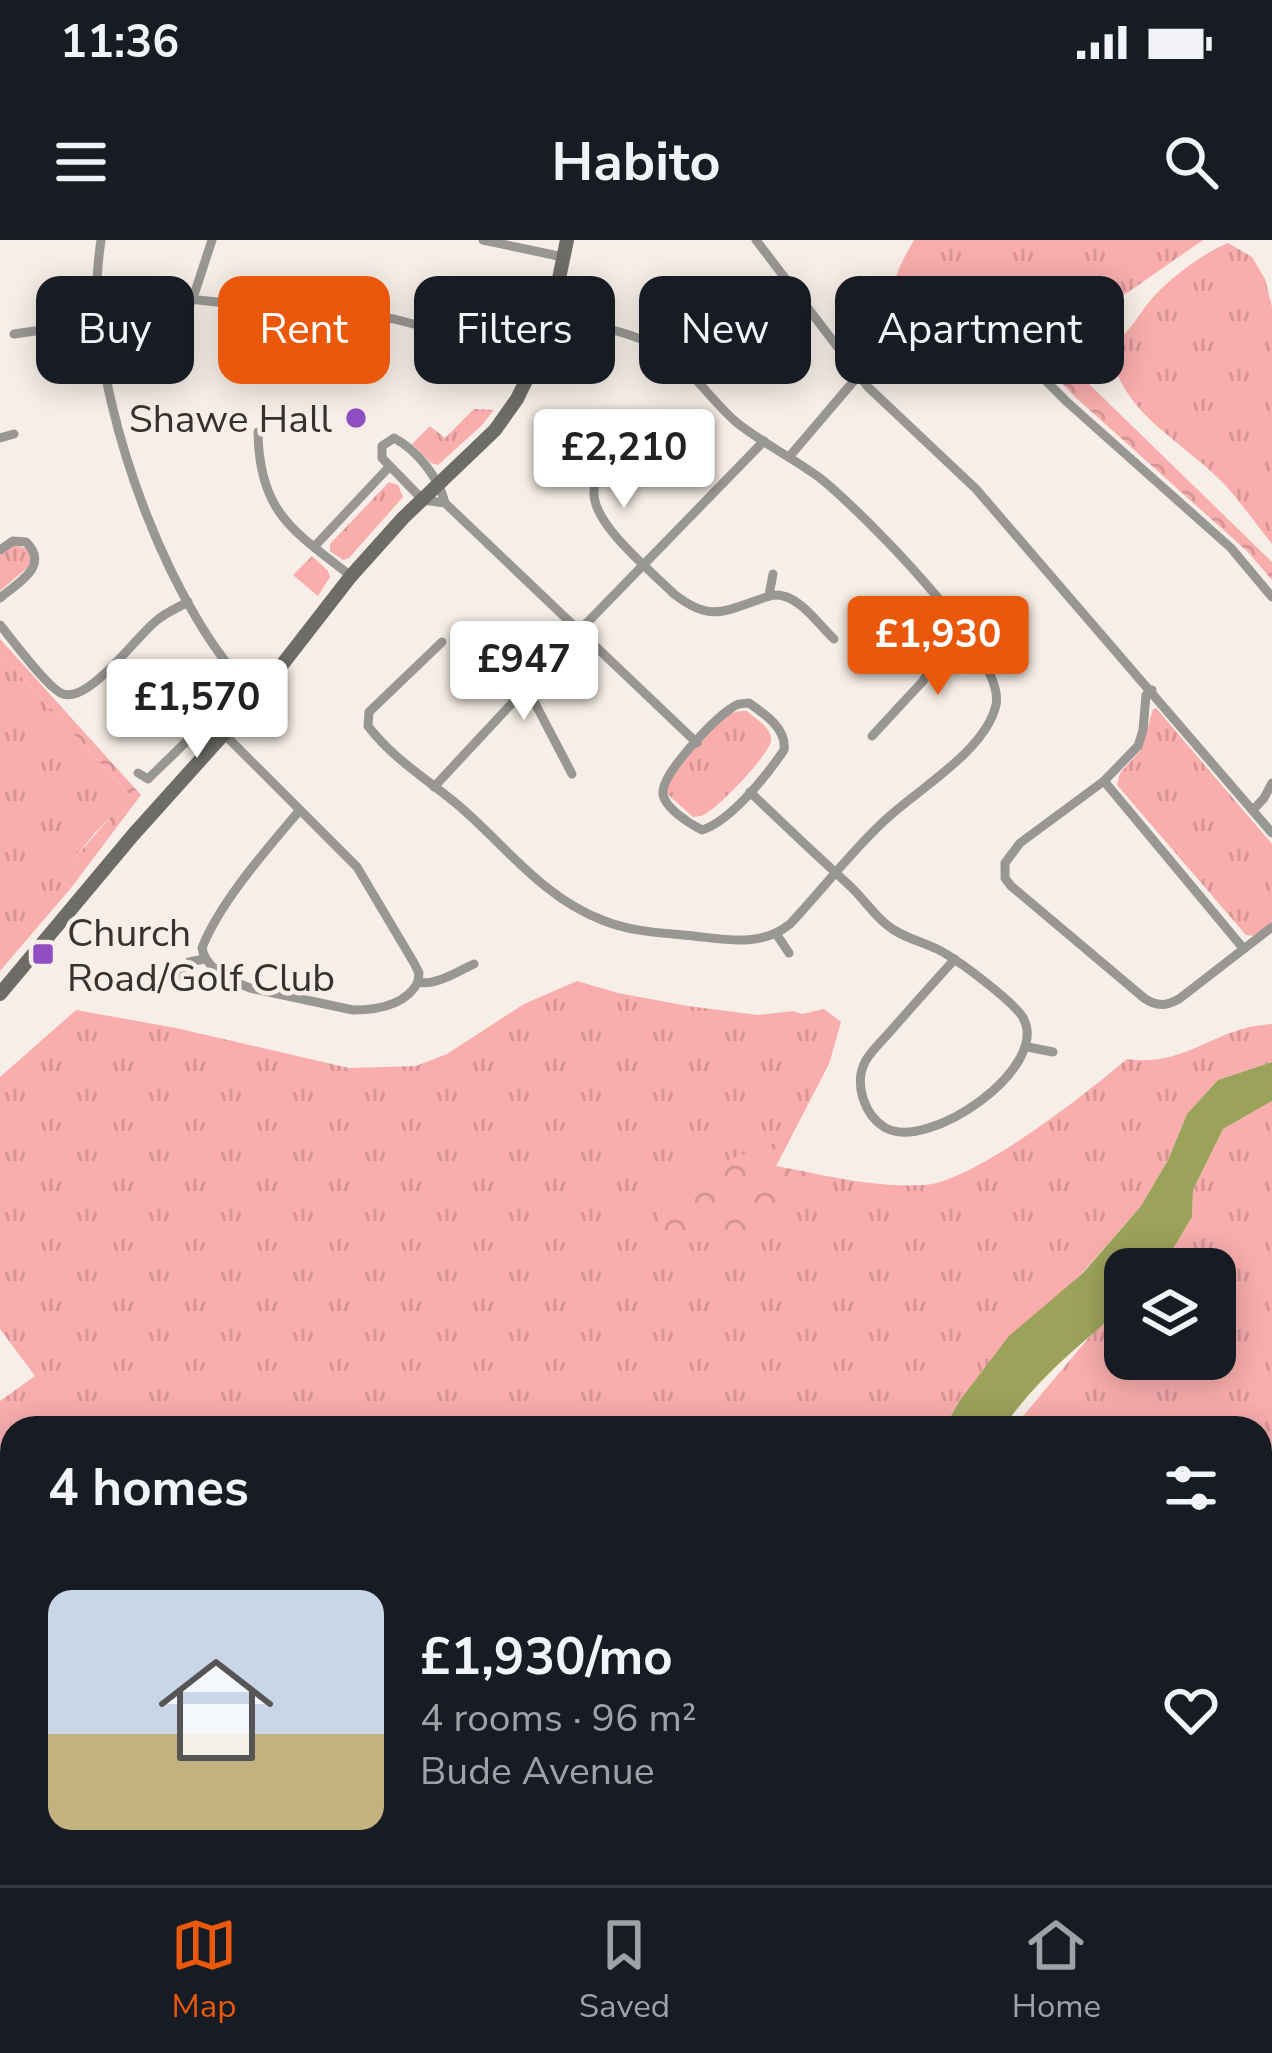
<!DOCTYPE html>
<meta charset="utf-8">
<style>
body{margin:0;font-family:"Nunito Sans",sans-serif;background:#242831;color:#f1f3f6;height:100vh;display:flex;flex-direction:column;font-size:45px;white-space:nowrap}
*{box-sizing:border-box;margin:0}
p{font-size:39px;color:#9ea1a6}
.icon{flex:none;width:66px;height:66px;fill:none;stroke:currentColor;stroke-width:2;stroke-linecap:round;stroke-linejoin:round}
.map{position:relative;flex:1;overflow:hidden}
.drawer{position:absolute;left:0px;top:1176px;width:1272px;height:471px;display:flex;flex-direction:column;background:#171b24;border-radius:36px 36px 0 0;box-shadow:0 6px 30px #0003}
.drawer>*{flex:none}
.guide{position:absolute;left:36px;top:36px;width:1200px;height:108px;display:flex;gap:24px}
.controls{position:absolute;left:1104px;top:1008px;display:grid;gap:24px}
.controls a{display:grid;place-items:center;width:132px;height:132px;border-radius:24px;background:#171b24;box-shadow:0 6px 30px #0003;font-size:60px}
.price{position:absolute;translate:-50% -102px;padding:0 27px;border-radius:12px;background:#fff;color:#222;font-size:39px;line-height:78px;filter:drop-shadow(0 3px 6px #0008)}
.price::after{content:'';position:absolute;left:50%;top:72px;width:36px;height:27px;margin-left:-18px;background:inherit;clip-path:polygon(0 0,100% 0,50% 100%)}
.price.selected{background:#ea580c;color:#fff}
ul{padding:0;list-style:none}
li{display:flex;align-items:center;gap:36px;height:300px;padding:0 48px}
li span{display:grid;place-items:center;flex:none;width:336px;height:240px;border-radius:24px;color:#555}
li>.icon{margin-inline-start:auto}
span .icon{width:144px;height:144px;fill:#fffc;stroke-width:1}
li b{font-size:51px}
h2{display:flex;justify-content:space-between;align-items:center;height:144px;padding:0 48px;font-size:51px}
.chip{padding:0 42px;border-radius:24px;background:#171b24;box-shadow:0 6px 30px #0003;font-size:42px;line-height:108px}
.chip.selected{background:#ea580c;color:#fff}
.status{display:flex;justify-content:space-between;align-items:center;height:84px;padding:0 60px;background:#171b24;direction:ltr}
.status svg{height:33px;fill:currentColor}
header{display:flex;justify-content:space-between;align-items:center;height:156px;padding:0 48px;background:#171b24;font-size:54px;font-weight:700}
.menu{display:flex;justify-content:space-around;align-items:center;height:168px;border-top:3px solid #363941;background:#171b24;font-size:33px;color:#9ea1a6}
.menu a{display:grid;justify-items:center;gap:6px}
.menu .selected{color:#ea580c}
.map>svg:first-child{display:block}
.grass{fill:url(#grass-tufts)}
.forest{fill:url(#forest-crowns)}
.water{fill:#9ba35a}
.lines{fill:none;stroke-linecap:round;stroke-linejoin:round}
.stream{stroke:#9ba35a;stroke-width:3}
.minor{stroke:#989793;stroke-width:9}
.secondary{stroke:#6e6c67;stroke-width:14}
.poi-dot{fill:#904ec3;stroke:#f7efe7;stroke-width:4.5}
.labels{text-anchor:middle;stroke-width:9;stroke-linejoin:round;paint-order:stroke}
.poi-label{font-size:39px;fill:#35322f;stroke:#f7efe7;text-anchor:end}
</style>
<div class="status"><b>11:36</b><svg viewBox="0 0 49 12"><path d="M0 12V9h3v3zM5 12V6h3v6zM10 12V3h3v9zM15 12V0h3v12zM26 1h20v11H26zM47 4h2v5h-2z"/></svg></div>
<header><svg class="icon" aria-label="menu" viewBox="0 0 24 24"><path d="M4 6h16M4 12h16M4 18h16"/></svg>Habito<svg class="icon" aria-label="search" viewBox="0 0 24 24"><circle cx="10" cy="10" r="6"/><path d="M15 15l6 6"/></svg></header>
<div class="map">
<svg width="1272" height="1645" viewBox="0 0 1272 1645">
<defs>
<pattern id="grass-tufts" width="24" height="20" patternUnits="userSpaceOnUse" patternTransform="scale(3)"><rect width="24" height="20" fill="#f9adad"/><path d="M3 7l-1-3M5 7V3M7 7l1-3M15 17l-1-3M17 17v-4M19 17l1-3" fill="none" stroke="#d69595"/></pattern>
<pattern id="forest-crowns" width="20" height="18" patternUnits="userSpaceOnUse" patternTransform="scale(3)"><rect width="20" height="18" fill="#f9adad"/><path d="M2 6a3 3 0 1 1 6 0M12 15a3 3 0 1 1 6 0" fill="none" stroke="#d69595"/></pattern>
</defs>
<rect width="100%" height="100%" fill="#f7efe7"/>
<g class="grass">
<path d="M914,0H1203L1068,94C1049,78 1028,57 1005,46C970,29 927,66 897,82C888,45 896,32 914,0Z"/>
<path d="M1228,3L1252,17L1265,39L1272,67V304C1257,285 1242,264 1226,246C1185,201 1115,172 1111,105C1131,91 1135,80 1149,62C1166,41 1204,12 1228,3Z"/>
<polygon points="474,169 494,170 482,185 438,225 431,223 412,204 430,186 445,198"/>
<polygon points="389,242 398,245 403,257 349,318 343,320 330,311 330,304"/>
<polygon points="15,305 28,309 31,319 28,327 0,351 0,315"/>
<polygon points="312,316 328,331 330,337 318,356 293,335"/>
<polygon points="0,414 131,556 95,593 59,637 71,648 0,731"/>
<polygon points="1156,468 1272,604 1272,684 1255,696 1246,695 1117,545 1120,533 1141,510 1153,469"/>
<path d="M747,471C756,479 773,489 771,501C768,516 724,561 711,570C704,576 701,576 693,577L664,551C670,535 712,483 728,475C735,471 739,471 747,471Z"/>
<path d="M577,741L618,753L688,766L758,775L793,771L802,774L824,769L841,782L829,824L776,926C825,935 873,948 923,945C973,943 1087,853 1127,819C1174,826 1200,802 1242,789C1251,786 1262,785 1272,784V822L1218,840L1187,874L1168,920L1141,966L1083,1032L960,1160L944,1188H12V1228L0,1208V1161L35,1136L0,1089V837L76,770L176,788L349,828L416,826L447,814L524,764Z"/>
<polygon points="1272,861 1272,1645 871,1645 876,1635 1260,1635 1260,1188 1013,1188 1091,1095 1125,1066 1125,1119 1215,1119 1215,1029 1161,1029 1192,977 1193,950 1223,889"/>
<polygon points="12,1247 12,1388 0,1399 0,1254"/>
<polygon points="12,1449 12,1510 0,1515 0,1460"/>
<polygon points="15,1635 610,1635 559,1645 14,1645"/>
</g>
<g class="forest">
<polygon points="978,58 1012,69 1272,322 1272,340 1248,312 1074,156 996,75 967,64 926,75 927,69 954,60"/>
<polygon points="0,399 141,555 71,648 58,637 130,555 0,414"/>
<path d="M791,897L776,926L811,933L803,946L789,952L758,987L692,1003H662C639,941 749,913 791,897Z"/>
</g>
<g class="water">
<path d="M1272,822V861L1223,889L1193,950L1192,977L1161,1029H1125V1066C1081,1104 1036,1139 1003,1188H944L960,1160L1009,1096L1083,1033L1141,966L1168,920L1187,874L1218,840Z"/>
<polygon points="12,1388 12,1449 0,1460 0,1399"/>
<polygon points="12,1510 12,1635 15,1635 14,1645 0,1645 0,1515"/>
<polygon points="610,1635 876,1635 876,1636 871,1645 559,1645"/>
</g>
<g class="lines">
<polyline class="stream" points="0,1259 12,1252"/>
<g class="minor">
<path d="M101,0C98,21 96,43 97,64C101,181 171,376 257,457"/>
<polyline points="483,0 563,17"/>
<polyline points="756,0 868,147 976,249 1272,593"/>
<polyline points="96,49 254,66 305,67 394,79 468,98 536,120"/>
<path d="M657,56C666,76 670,90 664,111"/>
<polyline points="192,61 212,0"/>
<polyline points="14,94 98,82"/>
<path d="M845,118C868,101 934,71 963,71C968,71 976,74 981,76L1067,162L1231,308L1272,357"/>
<path d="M258,192C259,272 293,291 351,336"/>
<polyline points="0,198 14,194"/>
<path d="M616,211C607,223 594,236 594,252C592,284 652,332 674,354C706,379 719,374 755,361C764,358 773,353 783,356C802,360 820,386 834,399"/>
<polyline points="789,217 858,136"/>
<path d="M445,263L423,260L382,218V206L394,198C417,210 439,238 445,263L697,503"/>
<polyline points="314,307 389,227"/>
<path d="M0,310L13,301L26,302C50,326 19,342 0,358"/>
<polyline points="769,355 773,334"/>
<path d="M0,385C12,399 48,449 63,454C89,463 136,397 156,381C165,373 177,368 188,362"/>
<path d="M442,402L369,472L368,486C393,519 427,539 458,565C505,605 542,657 602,680C633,693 669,693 702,697C734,701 764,705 790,684C821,651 850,613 883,582C916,550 985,512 996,465C1007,416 859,269 820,238C793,218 762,203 736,182C711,160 692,130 664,111C637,92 583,83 551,77"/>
<polyline points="527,448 572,534"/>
<path d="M1152,450L1146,455L1143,490L1138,506L1104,541L1020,603L1005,623V638L1011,646L1144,758C1157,767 1166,766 1179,759L1272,687"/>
<path d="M749,463C765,474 787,489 784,510C767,535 731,581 702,590C690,584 661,566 663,551C665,530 713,481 730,469C738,463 739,464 749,463Z"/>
<polyline points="225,495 357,627 414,723 419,733 418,742"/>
<polyline points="872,496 923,441 958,386"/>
<path d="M138,533L148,539C170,517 198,493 215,466C223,454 221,443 232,432"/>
<polyline points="1104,541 1243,708"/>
<polyline points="434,547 580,390 764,201"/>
<path d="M750,552C783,584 816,615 850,646C863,658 873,674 887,685C901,697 920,701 937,709C956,718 1010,759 1022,776C1054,826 927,914 884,887C864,874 854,844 865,822C870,812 881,802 888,794C910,769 932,744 955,719"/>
<polyline points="1253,570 1264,558 1272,543"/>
<path d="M299,571C267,609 220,662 202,708C205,729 231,741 250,748L353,770C378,770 406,765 418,742"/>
<polyline points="777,695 789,713"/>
<path d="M418,742C436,746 458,731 474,724"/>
<polyline points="172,743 189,722 204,719"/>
<polyline points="1028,807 1053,812"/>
</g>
<polyline class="secondary" points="0,754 133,595 257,457 351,336 403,278 495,190 517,159 536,120 551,77 567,0"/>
</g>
<g class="poi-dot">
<circle cx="356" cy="178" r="12"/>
<rect x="31" y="702" width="24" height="24" rx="6"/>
</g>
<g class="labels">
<g class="poi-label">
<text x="332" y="192">Shawe Hall</text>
<text x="67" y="706" text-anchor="start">Church<tspan x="67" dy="45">Road/Golf Club</tspan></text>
</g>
</g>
</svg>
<div class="controls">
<a><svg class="icon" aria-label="layers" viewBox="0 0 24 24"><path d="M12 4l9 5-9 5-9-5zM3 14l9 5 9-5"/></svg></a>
</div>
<b class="price" style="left:624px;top:271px">£2,210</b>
<b class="price selected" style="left:938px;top:458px">£1,930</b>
<b class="price" style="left:524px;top:483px">£947</b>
<b class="price" style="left:197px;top:521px">£1,570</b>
<div class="guide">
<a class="chip">Buy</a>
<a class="chip selected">Rent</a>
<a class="chip">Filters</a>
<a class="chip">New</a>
<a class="chip">Apartment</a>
</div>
<section class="drawer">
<h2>4 homes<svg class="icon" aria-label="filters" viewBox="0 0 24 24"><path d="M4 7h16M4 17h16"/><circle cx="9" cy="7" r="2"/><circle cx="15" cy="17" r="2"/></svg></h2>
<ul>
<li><span style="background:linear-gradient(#c9d6e8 60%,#c2b280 0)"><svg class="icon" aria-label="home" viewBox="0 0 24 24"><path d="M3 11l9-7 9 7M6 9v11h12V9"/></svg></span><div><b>£1,930/mo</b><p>4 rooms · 96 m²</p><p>Bude Avenue</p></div><svg class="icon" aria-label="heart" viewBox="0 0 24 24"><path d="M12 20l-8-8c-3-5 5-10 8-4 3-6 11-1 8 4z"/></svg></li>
</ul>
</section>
</div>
<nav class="menu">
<a class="selected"><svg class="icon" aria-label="map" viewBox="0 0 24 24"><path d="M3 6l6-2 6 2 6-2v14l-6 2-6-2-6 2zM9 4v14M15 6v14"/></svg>Map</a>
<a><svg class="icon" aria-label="saved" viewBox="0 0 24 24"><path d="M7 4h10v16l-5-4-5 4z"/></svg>Saved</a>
<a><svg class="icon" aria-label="home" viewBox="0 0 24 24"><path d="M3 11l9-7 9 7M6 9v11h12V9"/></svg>Home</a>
</nav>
